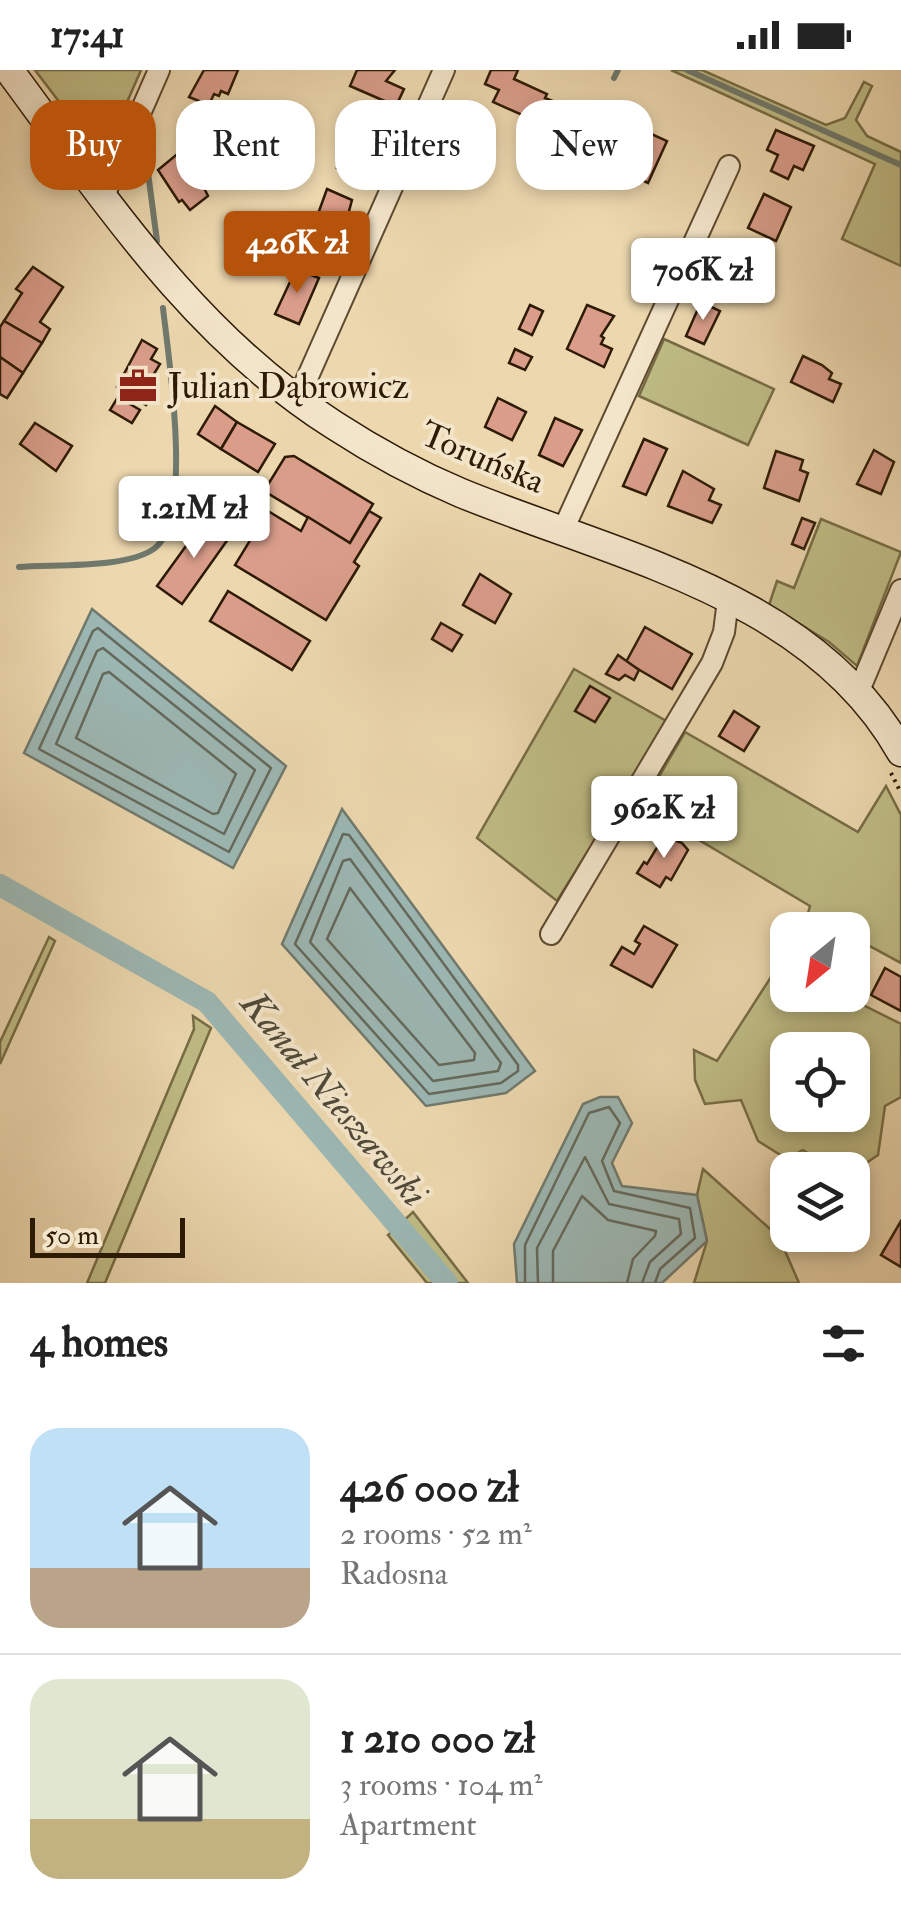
<!DOCTYPE html>
<meta charset="utf-8">
<style>
body{margin:0;font-family:"IM FELL Double Pica",serif;background:#f6f6f6;color:#222;height:100vh;display:flex;flex-direction:column;font-size:38px;white-space:nowrap}
*{box-sizing:border-box;margin:0}
p{font-size:32px;color:#767676}
.icon{flex:none;width:55px;height:55px;fill:none;stroke:currentColor;stroke-width:2;stroke-linecap:round;stroke-linejoin:round}
.map{position:relative;height:1213px;overflow:hidden}
.details{display:flex;flex-direction:column;background:#fff;flex:1}
.details>*{flex:none}
.hud{position:absolute;left:30px;top:30px;width:842px;height:90px;display:flex;gap:20px}
.needle{width:65px;rotate:210deg}
.buttons{position:absolute;left:770px;top:842px;display:grid;gap:20px}
.buttons a{display:grid;place-items:center;width:100px;height:100px;border-radius:20px;background:#fff;box-shadow:0 5px 15px #0003;font-size:50px}
.scale{position:absolute;left:30px;bottom:25px;width:155px;box-sizing:border-box;padding-left:10px;border:5px solid #2e1b05;border-top:0;font-size:28px;line-height:35px;white-space:nowrap;color:#2e1b05;-webkit-text-stroke:8px #f3e5ca;paint-order:stroke}
.price{position:absolute;translate:-50% -85px;padding:0 22px;border-radius:10px;background:#fff;color:#222;font-size:32px;line-height:65px;filter:drop-shadow(0 2px 5px #0008)}
.price::after{content:'';position:absolute;left:50%;top:60px;width:30px;height:22px;margin-left:-15px;background:inherit;clip-path:polygon(0 0,100% 0,50% 100%)}
.price.selected{background:#b45309;color:#fff}
ul{padding:0;list-style:none}
li{display:flex;align-items:center;gap:30px;height:250px;padding:0 30px}
li+li{border-top:2px solid #e0e0e0}
li span{display:grid;place-items:center;flex:none;width:280px;height:200px;border-radius:30px;color:#555}
li>.icon{margin-inline-start:auto}
span .icon{width:120px;height:120px;fill:#fffc;stroke-width:1}
li b{font-size:42px}
h2{display:flex;justify-content:space-between;align-items:center;height:120px;padding:0 30px;font-size:42px}
.tag{padding:0 35px;border-radius:30px;background:#fff;box-shadow:0 5px 15px #0003;font-size:35px;line-height:90px}
.tag.selected{background:#b45309;color:#fff}
.status{display:flex;justify-content:space-between;align-items:center;height:70px;padding:0 50px;background:#fff;direction:ltr}
.status svg{height:28px;fill:currentColor}
.map>svg:first-child{display:block}
.green{fill:#bfbc85;stroke:#766c45;stroke-width:2.5;fill-rule:evenodd}
.water{fill:#9cb7b3;stroke:#70796d;stroke-width:2.5}
.lines{fill:none;stroke-linecap:round;stroke-linejoin:round}
.shore{stroke:#65695c;stroke-width:2.5}
.stream{stroke:#70796d;stroke-width:6}
.canal{stroke:#9cb7b3;stroke-width:22}
.building{fill:#d99d8a;stroke:#2e1b05;stroke-width:2.5}
.street-casing{stroke:#5e4a2f;stroke-width:24}
.secondary-casing{stroke:#2e1b05;stroke-width:31}
.path{stroke:#2e1b05;stroke-width:4;stroke-dasharray:2.5 5;stroke-linecap:butt}
.street{stroke:#f3e5ca;stroke-width:20}
.secondary{stroke:#f3e5ca;stroke-width:28}
.labels{text-anchor:middle;stroke-width:8;stroke-linejoin:round;paint-order:stroke}
.poi-label{font-size:35px;fill:#2e1b05;stroke:#f3e5ca;text-anchor:start}
.street-label{font-size:35px;fill:#2e1b05;stroke:#f3e5ca}
.water-label{font-size:38px;font-style:italic;fill:#4f4a39;stroke:#f3e5ca}
</style>
<div class="status"><b>17:41</b><svg viewBox="0 0 49 12"><path d="M0 12V9h3v3zM5 12V6h3v6zM10 12V3h3v9zM15 12V0h3v12zM26 1h20v11H26zM47 4h2v5h-2z"/></svg></div>
<div class="map">
<svg width="901" height="1213" viewBox="0 0 901 1213">
<rect width="100%" height="100%" fill="#ecd7ae"/>
<filter id="stains"><feTurbulence type="fractalNoise" baseFrequency=".002" numOctaves="4"/><feColorMatrix values="0 0 0 0 .2 0 0 0 0 .09 0 0 0 0 .02 0 0 0 .5 -.17"/></filter>
<radialGradient id="worn" r=".72"><stop offset=".6" stop-color="#630" stop-opacity="0"/><stop offset="1" stop-color="#630" stop-opacity=".3"/></radialGradient>
<g class="green">
<polygon points="35,0 141,0 110,71 91,74"/>
<polygon points="671,0 702,0 826,55 845,48 864,12 872,16 856,50 867,66 901,82 901,196 842,169 875,94"/>
<polygon points="664,269 774,319 748,375 639,326"/>
<polygon points="821,449 901,482 857,596 829,572 769,535 777,511 794,518"/>
<polygon points="574,599 668,652 557,831 477,768"/>
<polygon points="685,662 858,762 886,716 901,745 901,893 853,867 852,860 840,860 808,843 810,836 642,736"/>
<polygon points="49,867 55,871 0,994 0,972"/>
<path d="M780,893L787,897L788,925H843L901,954V1027L885,1036L878,1085L853,1102L831,1099L803,1080L787,1089L758,1071L741,1030L705,1034L695,1010L694,980L717,991ZM788,980H852V1045H788Z"/>
<polygon points="193,946 211,958 105,1213 87,1213 194,959"/>
<polygon points="703,1099 779,1167 799,1213 694,1213 707,1171 697,1125"/>
<polygon points="413,1142 468,1213 427,1213 388,1165"/>
</g>
<g class="water">
<polygon points="92,539 286,696 233,798 24,683"/>
<polygon points="342,739 535,1001 506,1023 426,1036 282,874"/>
<polygon points="600,1027 618,1027 632,1053 612,1093 622,1116 697,1125 707,1171 662,1213 517,1213 514,1174 583,1034"/>
</g>
<g class="lines">
<g class="shore">
<polygon points="98,558 271,698 229,782 39,679 93,561"/>
<polygon points="103,578 255,700 224,764 56,674 97,581"/>
<polygon points="109,602 236,704 218,743 213,744 76,668 103,604"/>
<polygon points="343,764 349,765 518,995 518,1001 501,1013 429,1024 295,874"/>
<polygon points="350,789 501,993 498,1001 433,1011 310,872 343,791"/>
<polygon points="350,818 475,983 474,990 439,995 327,869"/>
<polyline points="525,1213 525,1175 589,1043 609,1037 620,1053 602,1091 614,1121 690,1138 695,1168 660,1199 655,1213"/>
<polyline points="538,1213 537,1178 585,1087 609,1134 679,1149 681,1164 650,1192 642,1213"/>
<polyline points="553,1213 553,1181 582,1126 608,1150 656,1161 655,1166 633,1189 627,1213"/>
</g>
<g class="stream">
<polyline points="687,0 901,95"/>
<polyline points="614,8 618,0"/>
<polyline points="147,95 157,171"/>
<path d="M19,497C53,494 128,499 155,478C194,447 168,284 163,238"/>
</g>
<polyline class="canal" points="0,815 207,932 447,1213"/>
</g>
<g class="building">
<polygon points="204,0 238,0 228,24 221,21 219,26 214,24 209,35 189,27"/>
<polygon points="357,0 395,0 386,11 404,19 396,36 350,16"/>
<polygon points="491,0 518,0 514,9 547,24 545,28 555,32 545,55 493,32 499,20 485,14"/>
<polygon points="356,48 385,61 363,109 337,98"/>
<polygon points="636,57 667,71 648,113 625,102 636,78 628,74"/>
<polygon points="776,60 814,76 803,100 794,96 788,109 771,101 778,85 767,80"/>
<polygon points="187,76 195,86 183,95 193,107 197,104 208,126 190,140 182,130 179,132 158,100"/>
<polygon points="327,119 352,130 342,167 334,163 329,174 310,166"/>
<polygon points="764,124 791,137 776,171 748,158"/>
<polygon points="726,178 751,189 747,197 751,199 740,223 711,210"/>
<polygon points="33,197 63,217 40,252 50,259 42,273 4,251 22,223 16,219"/>
<polygon points="296,199 319,208 299,254 275,244"/>
<polygon points="701,232 720,241 704,274 686,266"/>
<polygon points="530,235 543,241 532,265 519,259"/>
<polygon points="587,235 614,246 601,266 604,268 601,274 612,279 604,297 567,279"/>
<polygon points="4,251 42,273 23,303 0,287 0,257"/>
<polygon points="142,270 157,279 151,289 160,294 146,317 154,322 146,335 117,317"/>
<polygon points="515,279 532,287 525,300 509,293"/>
<polygon points="803,286 822,295 832,303 829,309 841,314 833,332 791,312"/>
<polygon points="0,287 23,303 7,328 0,324"/>
<polygon points="118,327 140,340 132,353 110,340"/>
<polygon points="498,328 526,342 512,370 485,357"/>
<polygon points="215,336 237,352 221,379 198,364"/>
<polygon points="555,348 582,360 563,396 539,385"/>
<polygon points="237,352 275,374 258,402 221,379"/>
<polygon points="35,353 72,376 56,401 20,374"/>
<polygon points="644,369 667,379 646,425 623,416"/>
<polygon points="874,380 894,392 881,424 857,414"/>
<polygon points="776,381 803,390 800,400 808,403 799,431 764,418"/>
<polygon points="294,386 373,434 350,473 264,421 285,387"/>
<polygon points="683,401 714,419 709,430 721,435 712,453 668,436"/>
<polygon points="268,441 301,461 308,447 350,473 369,441 381,448 354,492 359,496 326,550 235,495"/>
<polygon points="207,447 231,465 182,534 157,516"/>
<polygon points="802,448 815,453 804,479 792,474"/>
<polygon points="480,504 511,524 495,553 463,535"/>
<polygon points="228,521 310,571 292,600 210,551"/>
<polygon points="441,553 462,565 452,581 432,569"/>
<polygon points="645,557 692,584 672,619 626,592"/>
<polygon points="618,585 639,600 634,610 625,605 619,610 606,604"/>
<polygon points="590,616 610,628 595,652 575,641"/>
<polygon points="734,641 759,657 744,681 719,666"/>
<polygon points="664,766 682,773 688,780 671,810 666,807 660,817 637,803 644,792 647,794"/>
<polygon points="644,856 677,875 652,917 611,895 622,877 634,884 640,874 635,871"/>
<polygon points="885,898 901,907 901,941 871,925"/>
<polygon points="901,1151 901,1197 881,1185"/>
</g>
<g class="lines">
<g class="street-casing">
<g id="street">
<polyline points="103,128 159,0"/>
<polyline points="297,331 444,0"/>
<polyline points="563,460 729,96"/>
<polyline points="858,623 901,520"/>
<polyline points="551,864 712,593 724,562 728,530"/>
</g>
</g>
<g class="secondary-casing">
<path id="secondary" d="M9,0C106,131 194,266 334,355C374,381 416,404 461,423C615,486 813,525 901,682"/>
</g>
<polyline class="path" points="891,703 901,723"/>
<use href="#street" class="street"/>
<use href="#secondary" class="secondary"/>
</g>
<defs>
<g id="office-bare" transform="scale(3)"><path d="M-6-3h4V-5.5h4V-3h4V5H-6ZM-1-4.5V-3h2v-1.5ZM-6 0V1H6V0Z" fill="#8f2418" stroke="#f3e5ca" stroke-width="2.5" paint-order="stroke"/></g>
</defs>
<g fill-rule="evenodd">
<use href="#office-bare" x="138" y="316"/>
</g>
<g class="labels">
<g class="poi-label">
<text x="168" y="328">Julian Dąbrowicz</text>
</g>
<g class="street-label">
<text transform="translate(483 387) rotate(23)" y="12">Toruńska</text>
</g>
<g class="water-label">
<text transform="translate(335 1028) rotate(50)" y="13">Kanał Nieszawski</text>
</g>
</g>
<rect width="100%" height="100%" filter="url(#stains)"/>
<rect width="100%" height="100%" fill="url(#worn)"/>
</svg>
<div class="buttons">
<a><svg class="needle" viewBox="-14 -14 28 28"><path d="M0-13l5 13h-10z" fill="#e53935"/><path d="M0 13l5-13h-10z" fill="#767676"/></svg></a>
<a><svg class="icon" aria-label="locate" viewBox="0 0 24 24"><circle cx="12" cy="12" r="6"/><path d="M12 2v4M12 18v4M2 12h4M18 12h4"/></svg></a>
<a><svg class="icon" aria-label="layers" viewBox="0 0 24 24"><path d="M12 4l9 5-9 5-9-5zM3 14l9 5 9-5"/></svg></a>
</div>
<div class="scale">50 m</div>
<b class="price selected" style="left:297px;top:226px">426K zł</b>
<b class="price" style="left:703px;top:253px">706K zł</b>
<b class="price" style="left:194px;top:491px">1.21M zł</b>
<b class="price" style="left:664px;top:791px">962K zł</b>
<div class="hud">
<a class="tag selected">Buy</a>
<a class="tag">Rent</a>
<a class="tag">Filters</a>
<a class="tag">New</a>
</div>
</div>
<section class="details">
<h2>4 homes<svg class="icon" aria-label="filters" viewBox="0 0 24 24"><path d="M4 7h16M4 17h16"/><circle cx="9" cy="7" r="2"/><circle cx="15" cy="17" r="2"/></svg></h2>
<ul>
<li><span style="background:linear-gradient(#bfe0f5 70%,#b9a48a 0)"><svg class="icon" aria-label="home" viewBox="0 0 24 24"><path d="M3 11l9-7 9 7M6 9v11h12V9"/></svg></span><div><b>426 000 zł</b><p>2 rooms · 52 m²</p><p>Radosna</p></div></li>
<li><span style="background:linear-gradient(#dfe7d0 70%,#c2b280 0)"><svg class="icon" aria-label="home" viewBox="0 0 24 24"><path d="M3 11l9-7 9 7M6 9v11h12V9"/></svg></span><div><b>1 210 000 zł</b><p>3 rooms · 104 m²</p><p>Apartment</p></div></li>
</ul>
</section>
